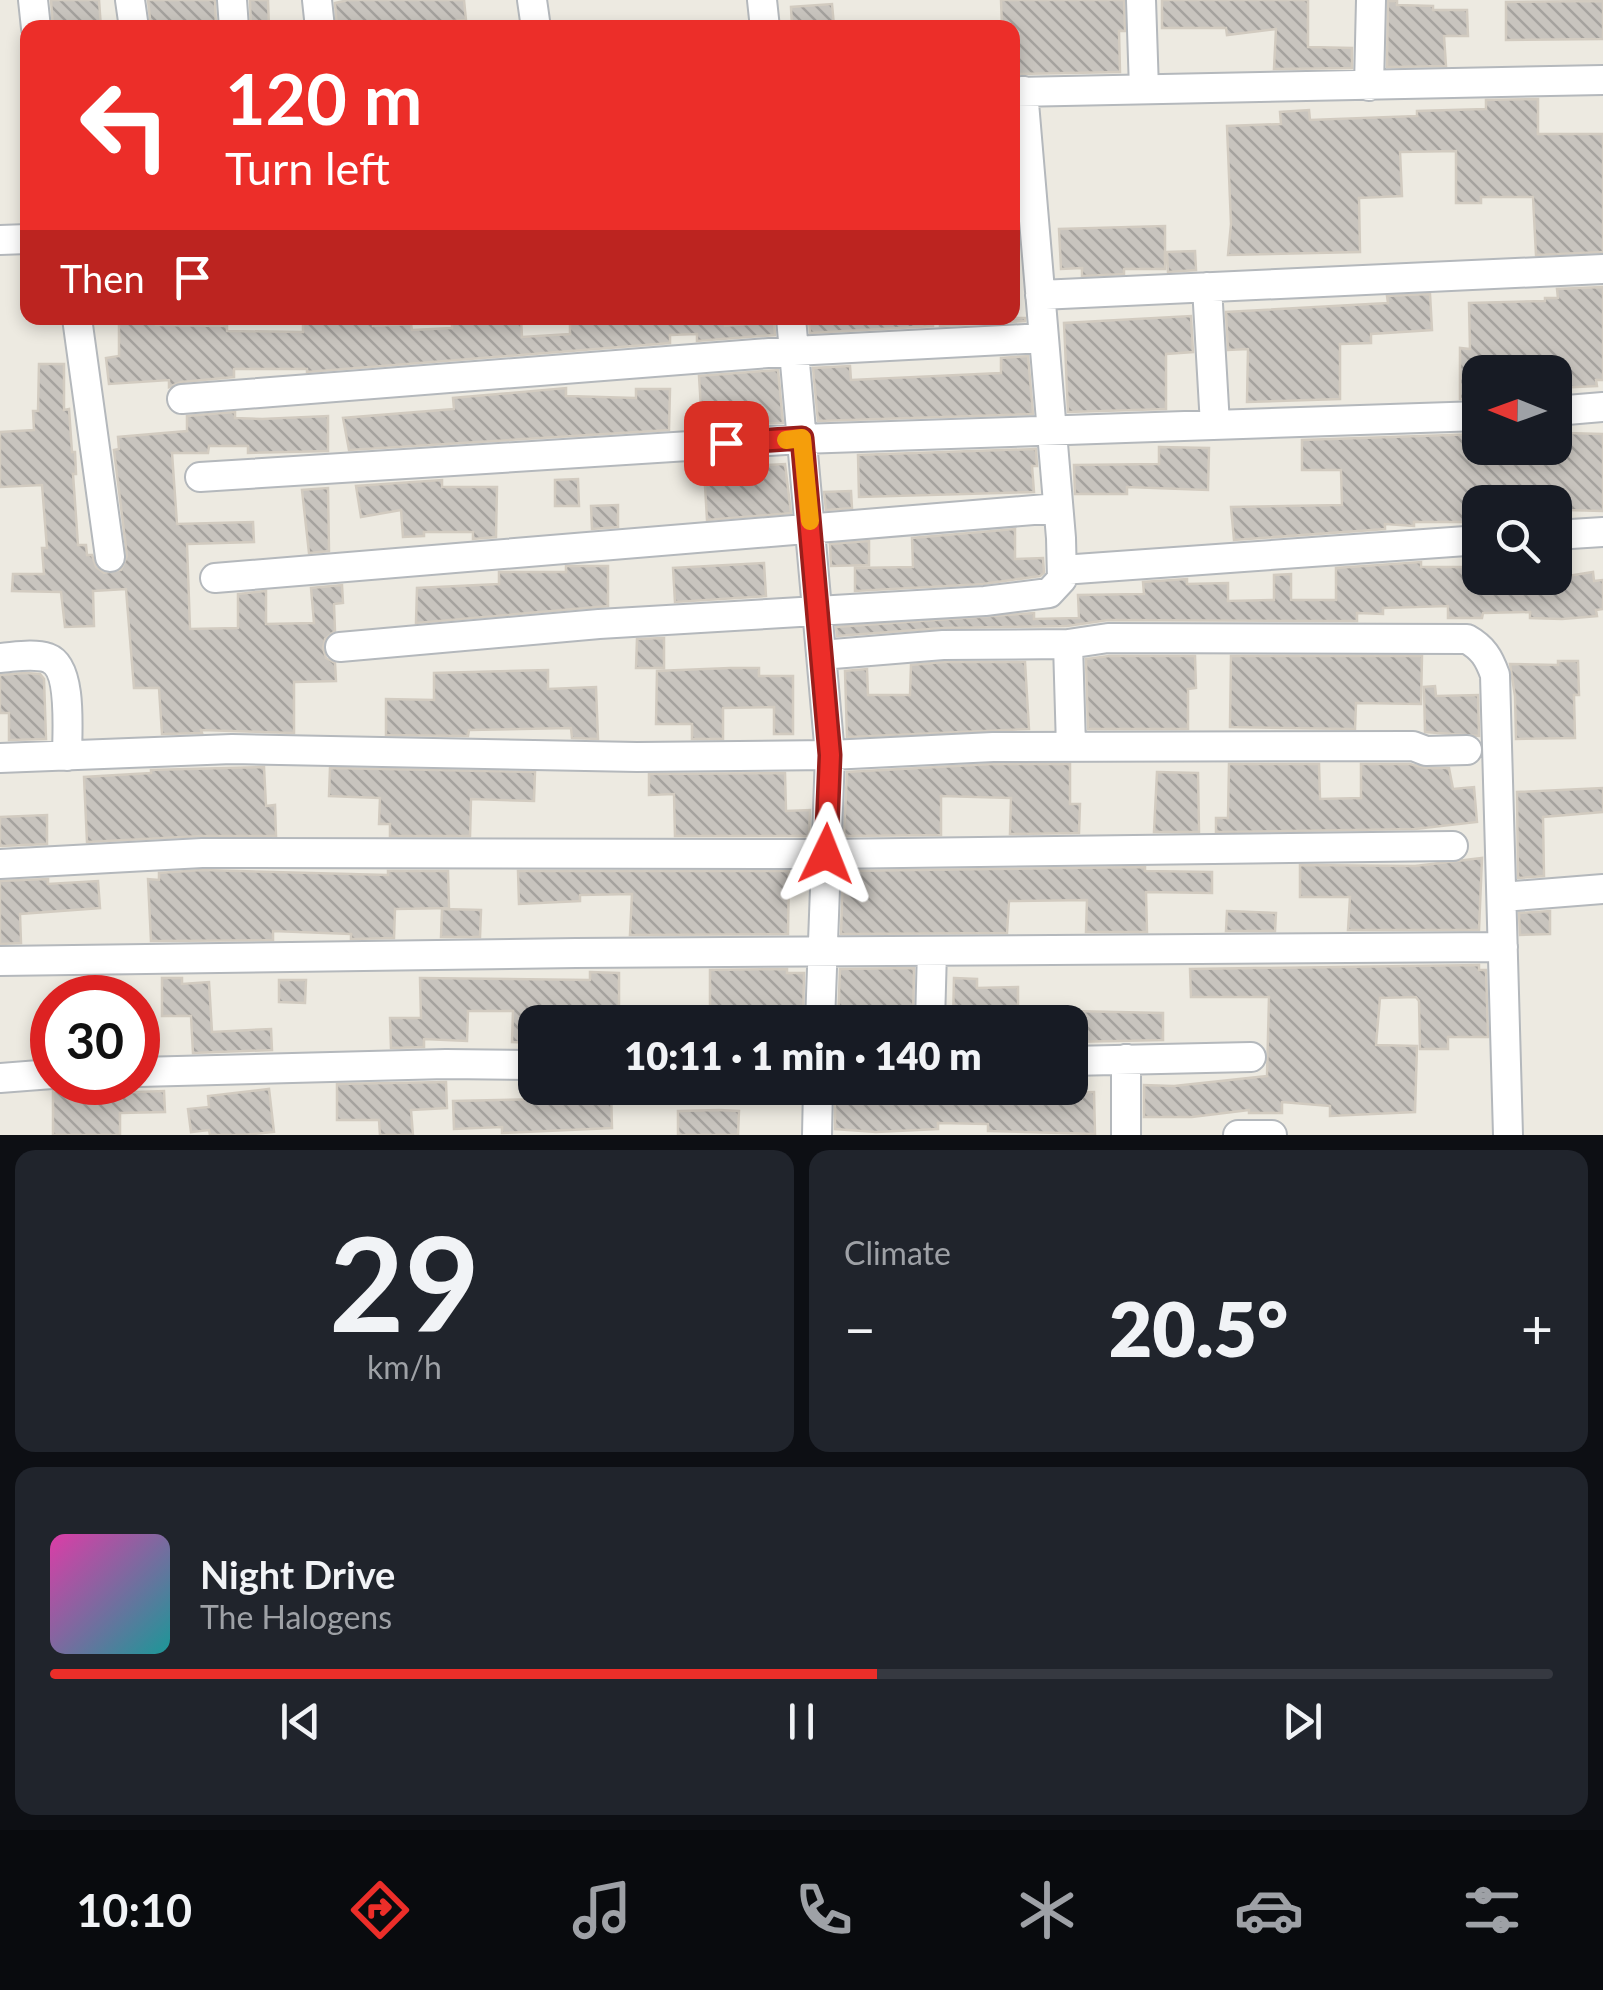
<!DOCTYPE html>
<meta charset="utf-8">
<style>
body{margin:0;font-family:Lato,sans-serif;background:#20242c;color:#f1f3f6;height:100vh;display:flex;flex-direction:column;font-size:38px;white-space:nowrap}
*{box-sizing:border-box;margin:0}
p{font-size:32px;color:#9ea1a6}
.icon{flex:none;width:55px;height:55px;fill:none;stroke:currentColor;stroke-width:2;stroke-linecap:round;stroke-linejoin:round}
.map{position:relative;height:1135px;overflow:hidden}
.drawer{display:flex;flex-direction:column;gap:15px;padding:15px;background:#0d0f14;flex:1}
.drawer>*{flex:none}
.guide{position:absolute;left:20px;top:20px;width:1000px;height:305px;border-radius:20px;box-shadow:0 5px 15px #0003;background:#ec2e29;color:#fff;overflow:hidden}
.needle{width:65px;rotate:271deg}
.controls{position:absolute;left:1462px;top:355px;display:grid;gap:20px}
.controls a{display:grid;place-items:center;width:110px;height:110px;border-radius:20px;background:#171b24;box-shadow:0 5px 15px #0003;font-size:50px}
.speed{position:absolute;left:30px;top:975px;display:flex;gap:20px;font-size:50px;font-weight:700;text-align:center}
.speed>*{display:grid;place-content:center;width:130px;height:130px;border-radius:50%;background:#171b24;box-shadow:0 5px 15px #0003;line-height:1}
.speed .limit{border:15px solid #d22;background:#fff;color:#111}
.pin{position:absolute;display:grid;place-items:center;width:85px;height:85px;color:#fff;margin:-42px;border-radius:20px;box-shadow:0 5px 15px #0006}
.me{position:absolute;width:110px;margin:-55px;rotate:2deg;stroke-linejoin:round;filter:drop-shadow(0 0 8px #0008)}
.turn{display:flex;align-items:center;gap:35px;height:210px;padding:0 40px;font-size:45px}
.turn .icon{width:130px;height:130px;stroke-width:2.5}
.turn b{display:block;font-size:70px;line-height:85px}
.then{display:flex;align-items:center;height:95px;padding:0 40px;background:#0003;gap:20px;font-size:38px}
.big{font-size:75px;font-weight:800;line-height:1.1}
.drawer .card{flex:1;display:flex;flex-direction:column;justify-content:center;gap:15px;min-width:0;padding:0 35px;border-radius:20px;background:#20242c}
.drawer .dial{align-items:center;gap:0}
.dial b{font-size:130px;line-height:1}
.song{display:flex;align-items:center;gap:30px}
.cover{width:120px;height:120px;border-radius:15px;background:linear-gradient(135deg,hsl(320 70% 55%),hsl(180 70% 35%))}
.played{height:10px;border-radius:5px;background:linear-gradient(90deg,#ec2e29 55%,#363941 55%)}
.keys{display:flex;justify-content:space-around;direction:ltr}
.heat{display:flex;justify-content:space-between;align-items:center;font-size:55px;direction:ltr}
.drawer .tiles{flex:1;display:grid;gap:15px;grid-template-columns:1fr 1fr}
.card:last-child{grid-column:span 2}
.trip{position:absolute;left:518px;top:1005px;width:570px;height:100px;border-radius:20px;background:#171b24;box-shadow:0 5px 15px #0003;font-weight:800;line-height:100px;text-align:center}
.tab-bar{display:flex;height:160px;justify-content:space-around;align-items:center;background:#090b0e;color:#9ea1a6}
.tab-bar .icon{width:70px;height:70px}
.tab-bar .on{color:#ec2e29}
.tab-bar b{font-size:45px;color:#f1f3f6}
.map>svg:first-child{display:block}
</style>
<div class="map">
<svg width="1603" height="1135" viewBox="0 0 1603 1135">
<defs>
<pattern id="building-back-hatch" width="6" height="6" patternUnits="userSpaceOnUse" patternTransform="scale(2.5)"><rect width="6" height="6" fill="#c8c4be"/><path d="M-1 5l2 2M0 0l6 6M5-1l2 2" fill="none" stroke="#a5a29e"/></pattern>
</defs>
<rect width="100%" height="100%" fill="#edeae1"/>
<path fill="url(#building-back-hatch)" stroke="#d2cbc0" stroke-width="2.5" d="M51 0H99L101 28H53Z
M148 0H215L216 28H151Z
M250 0H268L269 28H251Z
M348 0H464L466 20 420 24V28H337L335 3Z
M1001 0H1124L1125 31H1119L1120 72 1012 74V28H1002Z
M1162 0H1308V47L1352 48V68L1274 69 1276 29 1227 35 1226 28H1162Z
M1388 1H1397V5L1433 6V10H1467L1468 36H1444L1446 66 1387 67Z
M1603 1V39L1506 40V2Z
M832 4 834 26 792 28 791 7Z
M1538 99V134H1603V252L1536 255 1533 197H1481V203H1456V151L1400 152 1402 196 1359 198 1360 252 1228 255 1231 224 1227 126 1281 124 1280 112 1309 110 1310 120 1417 116V111L1486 109V100Z
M1165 226V269H1124V274L1082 276V268L1061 269 1059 229Z
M1195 251 1196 270 1168 272 1167 252Z
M1603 287V380H1596L1597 386 1555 388V372H1480V399H1460V348L1470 349 1469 303 1545 301V298H1558L1557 289Z
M1430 294 1432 330 1371 334V343L1340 344V399L1247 402 1248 349 1228 350 1226 312 1388 303 1387 296Z
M1191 316 1193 352 1166 354V409L1068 412 1064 323Z
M119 318H157L156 325 227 326V331L303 332V320L373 319V326L411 324 412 330 452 328V321L521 318 522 337 570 334V318H725V326L774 322 775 335 697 341V334L670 335V343L307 372V369H234V377L181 382 169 387V380L109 384 106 358 119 356Z
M846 318H933V326L810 333 809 319Z
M940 318H1025V321L940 326Z
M1028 356 1033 414 818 421 813 368 850 366 851 380 1001 373V358Z
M39 364H64V410L69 409 72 452H75L76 474H73L78 545H86L87 555H92L96 567 104 573 121 570 127 556 114 450 119 449 118 437 187 431V416L235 412V418L262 419 328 416V451L248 453V446H209L208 453H172L177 524 253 522 254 542 187 544 190 629 238 628V594L266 591V624L314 623 311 588 342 585 343 603 334 604 335 631 325 639 323 648 326 658 335 663 336 681 294 682V733L201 730 202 733 162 734 159 688H134L126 589 93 591 94 626 65 627 61 592 12 591 13 574H44L42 548H47L42 485 0 487V432L34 430 33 411H38Z
M778 370 783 423 702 425 699 376Z
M566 388V396L636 398V389H670L669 430 349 450 343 418 454 409 453 398Z
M1566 433 1603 434V511L1567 510V502H1469V522H1414V526L1385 524V529L1234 540 1231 507 1342 505 1341 470H1302V440L1480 434V448H1565Z
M1159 447 1209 448 1208 490 1127 487V494H1075L1074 465 1159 464Z
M1036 449 1037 466H1032L1034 492 859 497 858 455Z
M785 464 791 513 707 520 704 468Z
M578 479 579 506H555V480Z
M442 480V487H497L496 537 473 539V532H424V536L403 537 401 510 361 517 356 486Z
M328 488 329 551 309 553 302 490Z
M851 491 852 508 826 510 824 492Z
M618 505V527L592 529 591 506Z
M1015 529V559L1043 558 1044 573 1040 576 983 584 855 591V568L913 567 912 538Z
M869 541V565L831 566 830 544Z
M1421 562V567H1480V578H1555L1593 572 1594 581 1603 580V609L1596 610 1597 616 1562 619 1530 618V612L1483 613 1482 618H1448V606L1383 608V614L1357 613V621L1108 620 1067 626 943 628 837 636 836 627 1034 613V619L1079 618 1078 595 1144 594 1143 582 1187 579V584L1228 583V601L1274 600V575L1291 574V600H1336V568Z
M764 563 766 596 675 602 673 568Z
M566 566H608V606L416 623 417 588 499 584V572H566Z
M664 638V668H636L637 639Z
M1109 656H1195L1196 688 1188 689V729H1088L1086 659Z
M1231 656H1422L1421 704 1356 703 1355 729 1230 727Z
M1558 661H1578L1579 695H1574L1575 738 1516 739 1515 696 1510 664 1558 665Z
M944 662H1025L1029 729 847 737 845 671 867 669 868 695H910L911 665Z
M730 668H759V676H793V734H774V707L723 708V739H692V724H656L657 671Z
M548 670V689L596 687 598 739 572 738 571 728 469 730 468 736 386 735V699L434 700V673Z
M25 673 40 674 44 679 46 739 9 740V713H0V675Z
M1435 686 1436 696 1478 695 1479 736 1425 732 1424 687Z
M993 764H1070V804H1080L1079 833 1010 834 1011 798 941 796V835L844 836 847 772Z
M1229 764H1319L1320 799 1361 798V764H1410L1426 768H1449L1453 789 1474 787 1477 822 1415 829 1216 832V818H1228Z
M264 767 266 806 275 805 276 836H201L87 842 84 777 151 773V770Z
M330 768 535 772 534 801 471 799 470 836H390V824H379L380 798 329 796Z
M1157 772 1198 773 1199 832H1154Z
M785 773 786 811 810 810 809 836H675L674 794 649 795V774Z
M1603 788V812L1543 817 1544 876 1518 878 1517 792Z
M47 815V844L0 846V817Z
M1482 858 1479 930H1348L1350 897H1300V865L1415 866Z
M1145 867V871L1212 872V893L1146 892 1147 932H1086L1087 900 1009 901 1007 933 841 934 843 871Z
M202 870 388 875V871H448L449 908 395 909 394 938 351 939V934L273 931V940L151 941 148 879 159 880V873Z
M518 871H789L788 934 630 935 632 894 580 895V901L519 904Z
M48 879V884L98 881 100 908 20 914 21 943 0 944V881Z
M442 909 481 910 480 937H441Z
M1227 911 1276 913 1275 931H1226Z
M1550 911V934L1520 935 1519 913Z
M1479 965V970H1486L1488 1037H1448V1049H1420L1419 1001 1416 997 1380 998 1376 1045 1417 1046 1415 1112 1330 1116V1106L1282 1102V1113H1249V1110L1192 1117H1144V1085L1174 1086 1267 1076 1269 997H1191L1190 969Z
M914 968 913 1022H838L840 969Z
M787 969V973H804L803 1022H710V970Z
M590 972 619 973V1022H535V1043L512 1042 513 1011H468L467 1041 424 1039V1047L391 1048 390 1018H421L420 978 590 980Z
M162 978H182V984L209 982 212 1032 271 1029 272 1050 193 1053 191 1016H162Z
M954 978 977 979V988L1018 987V1022H953Z
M279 980H306L305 1003 279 1002Z
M1070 1011 1163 1013V1040L1070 1042Z
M446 1082 447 1108 411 1110 413 1135H380L379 1120H337V1084Z
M63 1087H80V1094L164 1091 165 1112 120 1113V1135H53V1091Z
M547 1088H611L612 1128 502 1133V1127L454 1129 453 1101 547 1099Z
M950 1088H983V1102L1022 1104 1068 1103 1067 1093 1094 1092 1095 1134 988 1131V1124L938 1123V1129L876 1132 835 1129V1090L879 1092 878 1104 949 1103Z
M269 1089 274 1132 243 1135H210L209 1130 191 1132 188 1109 209 1107 208 1096Z
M719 1110 739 1111 738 1135H678V1111Z"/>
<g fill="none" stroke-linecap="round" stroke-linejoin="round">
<g stroke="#b4b8bc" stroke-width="32">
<path id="minor" d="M33 0 36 28
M130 0 134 28
M232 0 234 28
M317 0 320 28
M532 0 536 28
M762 0 765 28
M1141 0 1144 89
M1369 86 1371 0
M1012 92 1603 80
M0 240 28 239
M1207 287 1215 425
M1040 295 1603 269
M77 318 110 557
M791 318 830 755 820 1022
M182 399 794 351 1044 338
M1555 411 1603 407
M200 477 801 439 1480 416
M1555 535 1603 532
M1062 570 1480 540
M215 578 1058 508
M340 647 599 624 985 601 1049 593 1062 579 1061 538 1023 91
M821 655 943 645 1068 644
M0 658C15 657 33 653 48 658 73 667 67 733 67 756
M1071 747 1068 644 1108 638 1467 639C1483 648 1489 658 1495 675L1508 1135
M0 758 232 749 637 757 830 755 993 747 1413 746 1426 751 1467 750
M0 864 202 853 826 854 1453 846
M1502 897 1603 889
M0 961 576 953 1503 947
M930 1022 932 951
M1126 1059V1135
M1070 1061 1251 1057
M138 1072 446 1064 535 1065
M0 1078 52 1074
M817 1135 818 1088
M1238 1135H1272"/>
</g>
<use href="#minor" stroke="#fff" stroke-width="28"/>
</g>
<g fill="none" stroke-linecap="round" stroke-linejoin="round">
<g stroke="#991e1b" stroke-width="25">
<path id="route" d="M726 443 802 438 830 755 826 854"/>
</g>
<use href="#route" stroke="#ec2e29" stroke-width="18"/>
<path stroke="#f59e0b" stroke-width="18" d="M786 440 802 438 810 521"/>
</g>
</svg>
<div class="controls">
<a><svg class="needle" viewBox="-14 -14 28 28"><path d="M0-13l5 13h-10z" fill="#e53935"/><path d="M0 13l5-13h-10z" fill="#9ea1a6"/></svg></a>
<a><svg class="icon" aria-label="search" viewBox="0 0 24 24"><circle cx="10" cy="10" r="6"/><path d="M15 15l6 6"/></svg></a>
</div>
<div class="speed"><div class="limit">30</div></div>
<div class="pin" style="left:726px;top:443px;background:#d93025"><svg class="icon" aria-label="arrive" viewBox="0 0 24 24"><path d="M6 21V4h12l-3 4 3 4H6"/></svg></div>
<svg class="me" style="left:826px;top:854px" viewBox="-20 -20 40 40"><path d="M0-17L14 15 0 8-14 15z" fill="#ec2e29" stroke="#fff" stroke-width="4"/></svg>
<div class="trip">10:11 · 1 min · 140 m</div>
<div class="guide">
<div class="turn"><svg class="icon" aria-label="left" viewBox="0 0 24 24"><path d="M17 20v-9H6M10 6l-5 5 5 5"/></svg><div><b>120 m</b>Turn left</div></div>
<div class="then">Then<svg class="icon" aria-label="arrive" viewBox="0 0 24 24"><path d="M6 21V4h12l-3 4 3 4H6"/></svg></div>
</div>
</div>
<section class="drawer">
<div class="tiles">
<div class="card dial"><b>29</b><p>km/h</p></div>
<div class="card"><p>Climate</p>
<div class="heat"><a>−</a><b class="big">20.5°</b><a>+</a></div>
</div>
<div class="card">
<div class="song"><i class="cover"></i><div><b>Night Drive</b><p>The Halogens</p></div></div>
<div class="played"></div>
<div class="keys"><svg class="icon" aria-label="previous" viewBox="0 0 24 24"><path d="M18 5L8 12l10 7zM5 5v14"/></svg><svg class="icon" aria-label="pause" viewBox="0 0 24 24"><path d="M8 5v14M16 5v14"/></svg><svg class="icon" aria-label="next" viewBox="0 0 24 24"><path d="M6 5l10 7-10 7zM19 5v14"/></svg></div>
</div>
</div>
</section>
<nav class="tab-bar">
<b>10:10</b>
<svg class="icon on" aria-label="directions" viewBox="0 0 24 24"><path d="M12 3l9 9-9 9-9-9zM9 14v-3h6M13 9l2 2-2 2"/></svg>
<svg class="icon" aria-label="music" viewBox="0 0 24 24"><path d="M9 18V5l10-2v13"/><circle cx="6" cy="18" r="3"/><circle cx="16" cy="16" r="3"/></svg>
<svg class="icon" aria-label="phone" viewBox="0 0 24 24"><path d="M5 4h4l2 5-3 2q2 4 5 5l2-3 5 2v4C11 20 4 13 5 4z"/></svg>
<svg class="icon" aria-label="climate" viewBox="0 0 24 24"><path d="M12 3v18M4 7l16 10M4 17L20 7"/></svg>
<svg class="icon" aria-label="car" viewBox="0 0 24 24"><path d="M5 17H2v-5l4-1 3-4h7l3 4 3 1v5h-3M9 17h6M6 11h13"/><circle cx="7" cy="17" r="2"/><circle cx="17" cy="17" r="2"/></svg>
<svg class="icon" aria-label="filters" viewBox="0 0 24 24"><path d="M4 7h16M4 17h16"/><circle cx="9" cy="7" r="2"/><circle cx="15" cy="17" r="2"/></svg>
</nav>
